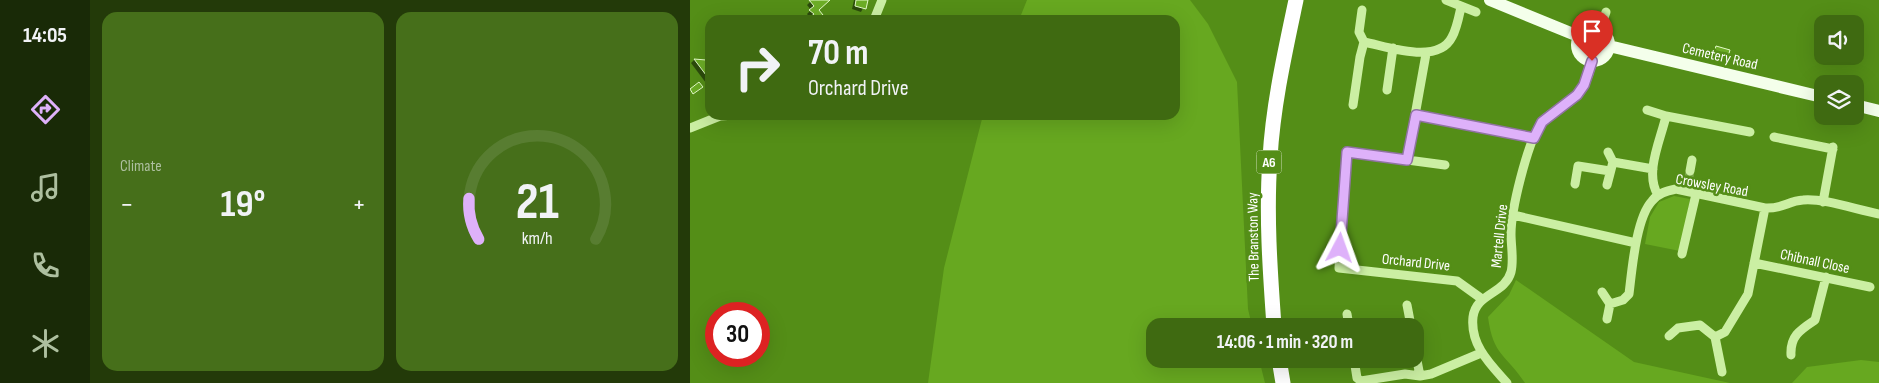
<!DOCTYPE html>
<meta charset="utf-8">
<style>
body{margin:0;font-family:"Sofia Sans Condensed",sans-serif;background:#466f1a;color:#f1f3f6;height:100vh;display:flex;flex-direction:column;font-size:19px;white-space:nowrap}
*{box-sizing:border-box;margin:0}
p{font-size:16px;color:#adbf9f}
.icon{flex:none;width:28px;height:28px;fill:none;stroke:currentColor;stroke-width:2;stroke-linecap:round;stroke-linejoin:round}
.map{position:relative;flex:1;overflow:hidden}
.sheet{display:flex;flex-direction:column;gap:12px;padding:12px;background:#233a09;width:600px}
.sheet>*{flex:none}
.top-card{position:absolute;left:15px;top:15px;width:475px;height:105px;border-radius:15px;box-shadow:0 5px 20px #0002;background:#3f6a11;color:#f1f3f6;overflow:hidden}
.controls{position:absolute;left:1124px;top:15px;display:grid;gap:10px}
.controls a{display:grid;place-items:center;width:50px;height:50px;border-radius:10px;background:#3f6a11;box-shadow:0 5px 20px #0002;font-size:25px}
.speed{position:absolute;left:15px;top:302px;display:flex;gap:10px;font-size:25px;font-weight:700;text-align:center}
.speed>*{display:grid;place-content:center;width:65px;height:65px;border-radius:50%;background:#3f6a11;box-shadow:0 5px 20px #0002;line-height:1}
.speed .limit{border:8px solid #d22;background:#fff;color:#111}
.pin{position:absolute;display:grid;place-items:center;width:42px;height:42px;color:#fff;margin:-51px -21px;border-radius:50% 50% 50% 0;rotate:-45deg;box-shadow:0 0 5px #0007}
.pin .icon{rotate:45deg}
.me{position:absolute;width:55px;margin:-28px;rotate:4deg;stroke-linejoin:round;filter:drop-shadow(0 0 4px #0008)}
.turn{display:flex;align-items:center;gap:18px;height:105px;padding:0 20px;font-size:22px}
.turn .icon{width:65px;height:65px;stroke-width:2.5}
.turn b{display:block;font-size:35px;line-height:42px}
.big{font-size:38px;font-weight:700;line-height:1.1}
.sheet .widget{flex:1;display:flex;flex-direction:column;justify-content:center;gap:8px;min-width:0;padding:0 18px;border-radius:15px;background:#466f1a}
.sheet .dial{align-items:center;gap:0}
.dial svg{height:130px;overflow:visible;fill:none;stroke:#587d31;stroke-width:7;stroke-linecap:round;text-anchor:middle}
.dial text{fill:#f1f3f6;stroke:none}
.heat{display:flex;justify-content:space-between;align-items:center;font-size:28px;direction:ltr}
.sheet .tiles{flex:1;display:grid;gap:12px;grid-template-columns:repeat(2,1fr)}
.trip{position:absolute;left:456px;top:318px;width:278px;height:50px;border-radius:15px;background:#3f6a11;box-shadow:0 5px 20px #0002;font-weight:700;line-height:50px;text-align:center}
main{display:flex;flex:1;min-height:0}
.dock{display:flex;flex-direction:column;width:90px;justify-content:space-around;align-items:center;background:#192a07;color:#adbf9f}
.dock .icon{width:35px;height:35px}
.dock .on{color:#deb1fa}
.dock b{font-size:22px;color:#f1f3f6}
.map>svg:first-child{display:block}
</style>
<main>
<nav class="dock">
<b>14:05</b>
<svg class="icon on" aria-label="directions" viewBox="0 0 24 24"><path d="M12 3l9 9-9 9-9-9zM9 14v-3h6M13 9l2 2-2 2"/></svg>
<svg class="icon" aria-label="music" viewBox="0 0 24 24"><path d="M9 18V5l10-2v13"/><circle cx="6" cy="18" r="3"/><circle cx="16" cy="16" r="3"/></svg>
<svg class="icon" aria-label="phone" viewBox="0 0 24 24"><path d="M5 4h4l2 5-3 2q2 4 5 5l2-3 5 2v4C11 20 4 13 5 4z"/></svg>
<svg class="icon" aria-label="climate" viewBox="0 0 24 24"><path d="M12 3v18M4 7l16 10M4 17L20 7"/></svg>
</nav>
<section class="sheet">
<div class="tiles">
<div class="widget"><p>Climate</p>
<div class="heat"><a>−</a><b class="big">19°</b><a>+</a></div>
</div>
<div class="widget dial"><svg viewBox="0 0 100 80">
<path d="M14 69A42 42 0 1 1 86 69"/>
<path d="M14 69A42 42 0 0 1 8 44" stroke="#deb1fa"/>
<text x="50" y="56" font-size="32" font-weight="700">21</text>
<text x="50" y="72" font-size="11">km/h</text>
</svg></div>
</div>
</section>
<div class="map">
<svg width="1189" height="383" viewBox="0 0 1189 383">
<rect width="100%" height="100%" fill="#548e17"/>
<path fill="#67a820" d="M337 0H500L518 24 547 82 558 309 562 326H465V359H569L575 383H238L254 268 293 115H485V20H329Z
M984 196 1000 199 990 251 955 244 960 217 969 202Z
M826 280 944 362 1040 383H835C816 354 803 356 798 317L819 295Z
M1171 360 1189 362V383H1102L1117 367Z"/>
<path fill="#0007" d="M122 0H139L127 11 135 20H119L121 19 117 14 121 10 117 5Z
M164 0H177L171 12 162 9Z
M148 16 152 20H144Z
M1026 48 1036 59 1032 62 1020 60 1022 51Z
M4 60 15 61 20 71V84L16 87V83L1 63Z"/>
<path fill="#6cad26" stroke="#e4fbca" d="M119 0H140L129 10 137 20H120L119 18 124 14 119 10 124 6Z
M166 0H178L176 9 165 6Z
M1026 46 1040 50 1037 60 1023 56Z
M4 59 16 60 19 64 17 65 20 70V84L17 81 19 79Z
M9 82 13 87 3 94 0 89Z"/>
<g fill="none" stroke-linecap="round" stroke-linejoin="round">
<path stroke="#76a545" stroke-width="9" stroke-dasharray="9 4.5" stroke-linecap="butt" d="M998 182 1000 171"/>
<path stroke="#cbefa3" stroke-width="9" d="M756 0 786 12
M672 10 669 32 674 42C699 47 748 65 762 37 767 28 769 16 771 7
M184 20 192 0
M910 29 916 12
M697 90 703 48
M663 105 670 57 674 42
M957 110 976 116C971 139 954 173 968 195
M101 115H130
M726 115 844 137
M976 116 1060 132
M0 128 30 116 45 115
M1084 137 1143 149
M918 152 923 162
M717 160 736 54
M755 165 657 152 649 268 767 281 792 299
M1000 171 1002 160
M885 184 888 166 920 171
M917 185 923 162 963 169
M1133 202 1143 147
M823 215 946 243
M992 254 1006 194
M1064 263 1180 287
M912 292 920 304 917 319
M920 304 933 300 939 294C942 270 946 218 962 201 968 193 977 191 986 189L1075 208C1093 209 1098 201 1113 200 1134 198 1167 210 1189 214
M717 305 721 326
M657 314 659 326
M979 336 988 328 1010 325 1025 337 1032 372
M1025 337 1035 332 1058 294 1075 208
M725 350 730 376
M1101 355C1100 336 1110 330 1125 320L1136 277
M664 359 667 378 671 381 715 374 730 376 741 374 791 353
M817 383C800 364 780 345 783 317 786 293 815 294 821 272 824 260 821 246 821 234 821 209 837 146 850 124 856 115 866 111 874 106 889 97 900 78 902 61"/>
<path stroke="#f4ffeb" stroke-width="12" d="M800 0 888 36
M887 45a16 16 0 1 1 32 0a16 16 0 1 1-32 0Z
M919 46 1132 97
M1165 105 1189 111"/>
<path stroke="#fff" stroke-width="15" d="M584 326C580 270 576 214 580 158 583 105 595 52 606 0
M589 359 593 383"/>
</g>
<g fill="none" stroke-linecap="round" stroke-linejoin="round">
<g stroke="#9073a2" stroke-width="12">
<path id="route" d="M650 248 657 152 717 160 726 115 844 138 852 122 887 95 894 85 902 61"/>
</g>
<use href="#route" stroke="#deb1fa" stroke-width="9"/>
</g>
<g text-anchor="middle" stroke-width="5" stroke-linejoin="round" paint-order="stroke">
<rect fill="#548e17" stroke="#ccddb9" stroke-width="1" x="566.5" y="150.5" width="25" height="23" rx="4"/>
<g font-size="14" font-weight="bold" fill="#fff">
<text x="579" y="167">A6</text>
</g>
<g font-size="15" fill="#fff" stroke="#548e17">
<text transform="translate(1030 56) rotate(13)" y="5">Cemetery Road</text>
<text transform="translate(1022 185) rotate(10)" y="5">Crowsley Road</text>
<text transform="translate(809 236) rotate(-84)" y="5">Martell Drive</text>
<text transform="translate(563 237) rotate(-91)" y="5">The Branston Way</text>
<text transform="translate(1125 261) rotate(12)" y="5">Chibnall Close</text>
<text transform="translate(726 262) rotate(6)" y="5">Orchard Drive</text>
</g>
</g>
</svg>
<div class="controls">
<a><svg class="icon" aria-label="sound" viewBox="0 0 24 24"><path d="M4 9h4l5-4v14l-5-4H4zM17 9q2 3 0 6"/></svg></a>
<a><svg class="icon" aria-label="layers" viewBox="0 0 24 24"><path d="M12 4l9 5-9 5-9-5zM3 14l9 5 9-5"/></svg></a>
</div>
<div class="speed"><div class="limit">30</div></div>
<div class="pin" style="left:902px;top:61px;background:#d93025"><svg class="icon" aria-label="arrive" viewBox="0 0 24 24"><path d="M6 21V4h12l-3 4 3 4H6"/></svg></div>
<svg class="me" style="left:650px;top:248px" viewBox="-20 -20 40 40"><path d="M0-17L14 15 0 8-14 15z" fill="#deb1fa" stroke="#fff" stroke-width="4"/></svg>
<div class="trip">14:06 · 1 min · 320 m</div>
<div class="top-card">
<div class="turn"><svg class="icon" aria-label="right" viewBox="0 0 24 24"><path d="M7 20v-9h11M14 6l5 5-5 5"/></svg><div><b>70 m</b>Orchard Drive</div></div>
</div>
</div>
</main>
